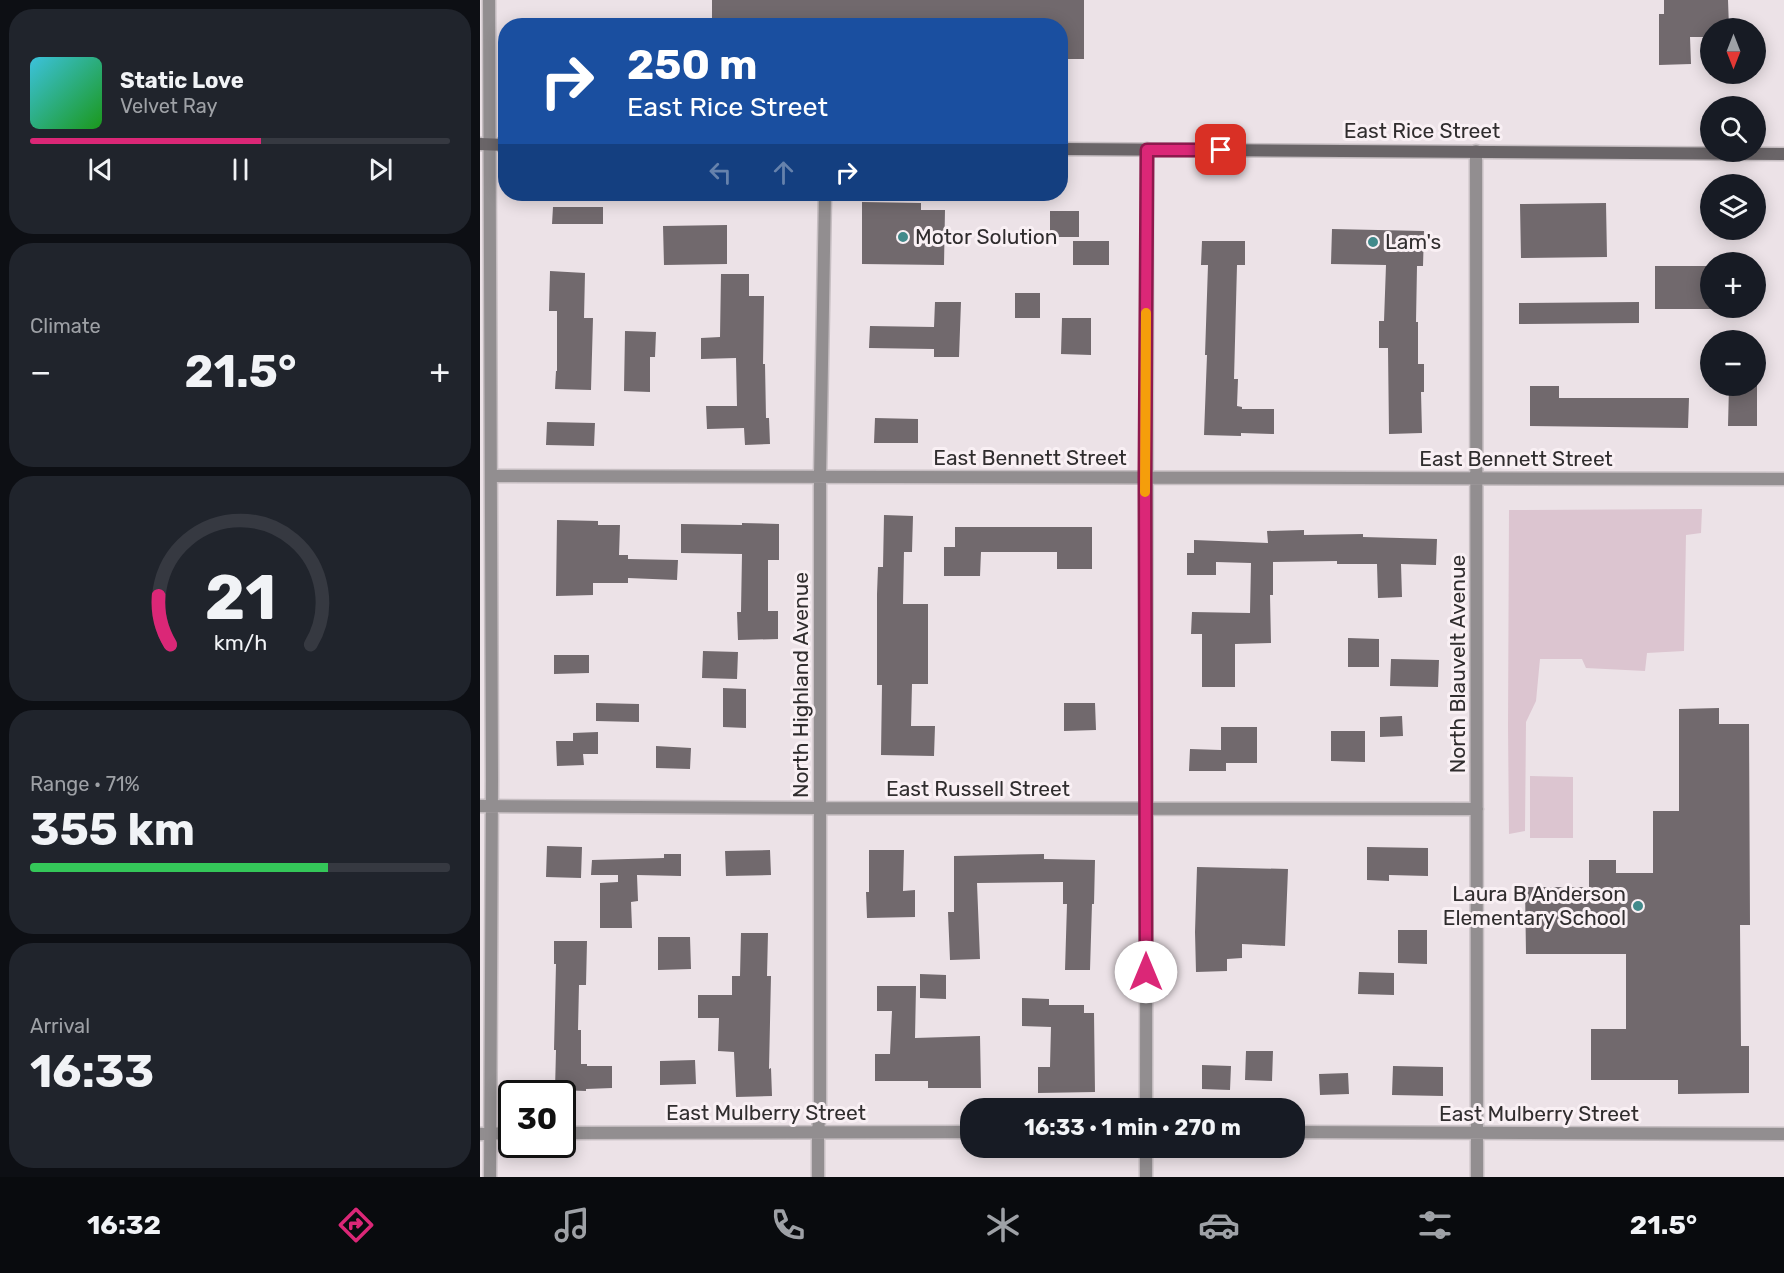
<!DOCTYPE html>
<meta charset="utf-8">
<style>
body{margin:0;font-family:Rubik,sans-serif;background:#20242c;color:#f1f3f6;height:100vh;display:flex;flex-direction:column;font-size:22px;white-space:nowrap}
*{box-sizing:border-box;margin:0}
p{font-size:20px;color:#9ea1a6}
.icon{flex:none;width:33px;height:33px;fill:none;stroke:currentColor;stroke-width:2;stroke-linecap:round;stroke-linejoin:round}
.map{position:relative;flex:1;overflow:hidden}
.details{display:flex;flex-direction:column;gap:9px;padding:9px;background:#0d0f14;width:480px}
.details>*{flex:none}
.guide{position:absolute;left:18px;top:18px;width:570px;height:183px;border-radius:24px;box-shadow:0 3px 15px #0003;background:#1a4fa0;color:#fff;overflow:hidden}
.needle{width:39px;rotate:180deg}
.buttons{position:absolute;left:1220px;top:18px;display:grid;gap:12px}
.buttons a{display:grid;place-items:center;width:66px;height:66px;border-radius:50%;background:#171b24;box-shadow:0 3px 15px #0003;font-size:30px}
.speed{position:absolute;left:18px;top:1080px;display:flex;gap:12px;font-size:30px;font-weight:700;text-align:center}
.speed>*{display:grid;place-content:center;width:78px;height:78px;border-radius:50%;background:#171b24;box-shadow:0 3px 15px #0003;line-height:1}
.speed .limit{border:3px solid #111;border-radius:9px;background:#fff;color:#111}
.pin{position:absolute;display:grid;place-items:center;width:51px;height:51px;color:#fff;margin:-26px;border-radius:12px;box-shadow:0 3px 9px #0006}
.me{position:absolute;width:66px;margin:-33px;rotate:0deg;stroke-linejoin:round;filter:drop-shadow(0 0 4px #0008)}
.turn{display:flex;align-items:center;gap:21px;height:126px;padding:0 30px;font-size:27px}
.turn .icon{width:78px;height:78px;stroke-width:2.5}
.turn b{display:block;font-size:42px;line-height:51px}
.lanes{display:flex;align-items:center;height:57px;padding:0 30px;background:#0003;justify-content:center;gap:30px;direction:ltr}
.lanes .off{opacity:.35}
.big{font-size:45px;font-weight:700;line-height:1.1}
.details .widget{flex:1;display:flex;flex-direction:column;justify-content:center;gap:9px;min-width:0;padding:0 21px;border-radius:24px;background:#20242c}
.details .dial{align-items:center;gap:0}
.dial svg{height:156px;overflow:visible;fill:none;stroke:#363941;stroke-width:7;stroke-linecap:round;text-anchor:middle}
.dial text{fill:#f1f3f6;stroke:none}
.song{display:flex;align-items:center;gap:18px}
.cover{width:72px;height:72px;border-radius:9px;background:linear-gradient(135deg,hsl(190 70% 55%),hsl(120 70% 35%))}
.played{height:6px;border-radius:3px;background:linear-gradient(90deg,#db2777 55%,#363941 55%)}
.keys{display:flex;justify-content:space-around;direction:ltr}
.heat{display:flex;justify-content:space-between;align-items:center;font-size:33px;direction:ltr}
.charge{height:9px;border-radius:4px;background:linear-gradient(90deg,#34c759 71%,#363941 0)}
.trip{position:absolute;left:480px;top:1098px;width:345px;height:60px;border-radius:24px;background:#171b24;box-shadow:0 3px 15px #0003;font-weight:700;line-height:60px;text-align:center}
.tab-bar{display:flex;height:96px;justify-content:space-around;align-items:center;background:#090b0e;color:#9ea1a6}
.tab-bar .icon{width:42px;height:42px}
.tab-bar .on{color:#db2777}
.tab-bar b{font-size:27px;color:#f1f3f6}
main{display:flex;flex:1;min-height:0}
.map>svg:first-child{display:block}
</style>
<main>
<section class="details">
<div class="widget">
<div class="song"><i class="cover"></i><div><b>Static Love</b><p>Velvet Ray</p></div></div>
<div class="played"></div>
<div class="keys"><svg class="icon" aria-label="previous" viewBox="0 0 24 24"><path d="M18 5L8 12l10 7zM5 5v14"/></svg><svg class="icon" aria-label="pause" viewBox="0 0 24 24"><path d="M8 5v14M16 5v14"/></svg><svg class="icon" aria-label="next" viewBox="0 0 24 24"><path d="M6 5l10 7-10 7zM19 5v14"/></svg></div>
</div>
<div class="widget"><p>Climate</p>
<div class="heat"><a>−</a><b class="big">21.5°</b><a>+</a></div>
</div>
<div class="widget dial"><svg viewBox="0 0 100 80">
<path d="M14 69A42 42 0 1 1 86 69"/>
<path d="M14 69A42 42 0 0 1 8 44" stroke="#db2777"/>
<text x="50" y="56" font-size="32" font-weight="700">21</text>
<text x="50" y="72" font-size="11">km/h</text>
</svg></div>
<div class="widget"><p>Range · 71%</p><b class="big">355 km</b><div class="charge"></div></div>
<div class="widget"><p>Arrival</p><b class="big">16:33</b></div>
</section>
<div class="map">
<svg width="1304" height="1177" viewBox="0 0 1304 1177">
<rect width="100%" height="100%" fill="#ece2e7"/>
<path fill="#dcc5d0" d="M1222 509 1221 533 1206 535 1204 651 1167 653 1165 671 1106 668 1102 659H1060L1056 701 1046 722 1045 831 1029 834 1028 726 1029 510Z
M1050 776 1093 777V838H1050Z"/>
<path fill="#71696d" d="M232 0H604V59H580V26H232Z
M1184 0H1248L1249 28H1230V37H1210L1211 64 1179 65V14H1184Z
M382 202 441 203V210H465L464 265 382 264Z
M1126 203 1127 257 1041 258 1040 204Z
M73 207H123V224H72Z
M570 211H599V237H570Z
M247 225V264L184 265 183 226Z
M852 229 944 231 943 266H937L936 322H938V364H944V392H941L942 433 909 434 908 348H899V321H904L906 265 851 264Z
M593 241H629V265H593Z
M722 241H765V265H757L754 379H758L757 406 762 407V409H794V434L761 433V436L724 435 727 355H725L728 265H721Z
M1175 266H1230V309H1175Z
M70 271 105 273 104 318H113L111 390 75 389 76 371H77V311H69Z
M241 274H269V296H284L283 364H285L286 418H289L290 444 265 445 264 428 227 429 226 406H257L256 358 221 359V338L240 337Z
M535 293H560V318H535Z
M455 302H481L479 357H454V349L389 348 390 326 454 327Z
M1159 302V323L1039 324V303Z
M582 318H611V355L581 354Z
M145 331 176 332 175 357H170V392L144 391Z
M1277 385V426H1248L1249 386Z
M1050 386H1079V398H1209L1208 428 1050 426Z
M395 418 438 419V443H394Z
M67 422 115 423 114 446 66 445Z
M404 515 433 516 432 552H424L423 604H448V684H432L431 726H455L454 756 401 755 402 685H397V594L398 567H403Z
M77 520 118 521V525H140L139 555H148V559L198 560 197 580 148 578V583H113V595L76 596Z
M262 523 299 524V560H288V611H298V639L258 640 257 612H261L262 554 201 553V524L262 525Z
M475 527H612V569H577V552H501L500 576H464V547H475Z
M824 530V535L883 534V537L957 539 956 565 921 564 922 597 898 598 897 564H857V561L793 562V595H790L791 643 755 644V687H722V634H711L712 612 770 613 771 563 736 562V575H707V553H714V540L788 543 787 531Z
M868 638 899 639V667H868Z
M223 651 258 652 257 679 222 678Z
M74 655H109V673L74 674Z
M911 659 959 660 958 687 910 686Z
M243 688 266 689V728L243 727Z
M116 703 159 704V722L116 721Z
M584 703H615L616 730 584 731Z
M1239 708V724H1269L1270 925H1260L1261 1046H1269V1093L1198 1094V1080H1111V1029H1146V954H1046L1045 887H1109V860H1136V873H1173V811H1199V709Z
M922 716 923 736 900 737V717Z
M741 727H777V763H746V771H709L710 749 741 750Z
M851 731H885V762L851 761Z
M118 732V754H103L104 765 77 766 76 741H93V733Z
M176 746 211 748 210 769 176 768Z
M67 846 102 847 101 878 66 877Z
M887 847 948 848V876L909 875V881L887 880Z
M290 850 291 875 246 876 245 851Z
M389 850H424L423 891 435 890V917L387 918 386 892H389Z
M184 854H201V876L157 875 158 901 151 902 152 928H120V883L138 882V875H111L112 860 184 858Z
M564 854V859L615 860 614 904H612L610 970H585L587 904H583V882L497 883 500 959 470 960 468 912H474V856Z
M717 867 808 869 805 946 762 944V958L747 959V971L716 972 715 932Z
M918 930H947V964L918 963Z
M261 933H288L287 976H291L289 1069 291 1068 292 1096 256 1097 254 1052 238 1051 239 1018H218V995H252V976H260Z
M178 937H210L211 969 178 970Z
M74 941H107L106 985H99L98 1030H101V1064H107V1066H132V1088L106 1089V1091L75 1090 76 1050H74L76 964H74Z
M879 972 914 973V995L878 994Z
M440 974 466 975V999L440 998Z
M397 986H436L435 1038 500 1036 501 1088H448V1081H395V1054H410L412 1011H397Z
M542 998 569 999V1005H604V1013H614L615 1092 558 1093V1067H570L571 1027 542 1026Z
M766 1051H793L792 1081 765 1080Z
M215 1060 216 1084 180 1085V1061Z
M722 1065 751 1066 750 1090 722 1089Z
M913 1066 963 1067V1096L912 1095Z
M868 1073 869 1094 840 1095 839 1074Z"/>
<g fill="none" stroke-linecap="round" stroke-linejoin="round">
<g stroke="#c6bec2" stroke-width="15">
<path id="street" d="M9 0 12 780 10 1177
M996 151 997 1177
M11 476 1304 479
M0 806 340 808 997 809
M666 1108C667 789 665 469 667 149
M814 1132 1304 1134
M82 1133 490 1132
M0 1134 32 1133
M338 1177V1132L340 1108V477L345 194
M666 1177V1148"/>
</g>
<g stroke="#c6bec2" stroke-width="15">
<path id="secondary" d="M0 144 26 145
M580 149 1304 154"/>
</g>
<use href="#street" stroke="#928e90" stroke-width="12"/>
<use href="#secondary" stroke="#6a6568" stroke-width="12"/>
</g>
<g fill="none" stroke-linecap="round" stroke-linejoin="round">
<g stroke="#8e194d" stroke-width="15">
<path id="route" d="M666 972 665 477 667 150H741"/>
</g>
<use href="#route" stroke="#db2777" stroke-width="10"/>
<path stroke="#f59e0b" stroke-width="10" d="M665 492 666 313"/>
</g>
<g fill="#428a8b" stroke="#f9f0f4" stroke-width="2">
<circle cx="423" cy="237" r="6"/>
<circle cx="893" cy="242" r="6"/>
<circle cx="1158" cy="906" r="6"/>
</g>
<g text-anchor="middle" stroke-width="6" stroke-linejoin="round" paint-order="stroke">
<g font-size="21" fill="#302d2e" stroke="#f9f0f4">
<text x="942" y="138">East Rice Street</text>
<text x="550" y="465">East Bennett Street</text>
<text x="1036" y="466">East Bennett Street</text>
<text transform="translate(978 664) rotate(-90)" y="7">North Blauvelt Avenue</text>
<text transform="translate(321 685) rotate(-90)" y="7">North Highland Avenue</text>
<text x="498" y="796">East Russell Street</text>
<text x="286" y="1120">East Mulberry Street</text>
<text x="1059" y="1121">East Mulberry Street</text>
</g>
<g font-size="21" fill="#302d2e" stroke="#f9f0f4" text-anchor="start">
<text x="435" y="244">Motor Solution</text>
<text x="905" y="249">Lam's</text>
<text x="1146" y="901" text-anchor="end">Laura B Anderson<tspan x="1146" dy="24">Elementary School</tspan></text>
</g>
</g>
</svg>
<div class="buttons">
<a><svg class="needle" viewBox="-14 -14 28 28"><path d="M0-13l5 13h-10z" fill="#e53935"/><path d="M0 13l5-13h-10z" fill="#9ea1a6"/></svg></a>
<a><svg class="icon" aria-label="search" viewBox="0 0 24 24"><circle cx="10" cy="10" r="6"/><path d="M15 15l6 6"/></svg></a>
<a><svg class="icon" aria-label="layers" viewBox="0 0 24 24"><path d="M12 4l9 5-9 5-9-5zM3 14l9 5 9-5"/></svg></a>
<a>+</a>
<a>−</a>
</div>
<div class="speed"><div class="limit">30</div></div>
<div class="pin" style="left:741px;top:150px;background:#d93025"><svg class="icon" aria-label="arrive" viewBox="0 0 24 24"><path d="M6 21V4h12l-3 4 3 4H6"/></svg></div>
<svg class="me" style="left:666px;top:972px" viewBox="-20 -20 40 40"><circle r="19" fill="#fff"/><path d="M0-13L10 11 0 6-10 11z" fill="#db2777"/></svg>
<div class="trip">16:33 · 1 min · 270 m</div>
<div class="guide">
<div class="turn"><svg class="icon" aria-label="right" viewBox="0 0 24 24"><path d="M7 20v-9h11M14 6l5 5-5 5"/></svg><div><b>250 m</b>East Rice Street</div></div>
<div class="lanes"><svg class="icon off" aria-label="left" viewBox="0 0 24 24"><path d="M17 20v-9H6M10 6l-5 5 5 5"/></svg><svg class="icon off" aria-label="ahead" viewBox="0 0 24 24"><path d="M12 20V5M6 11l6-6 6 6"/></svg><svg class="icon" aria-label="right" viewBox="0 0 24 24"><path d="M7 20v-9h11M14 6l5 5-5 5"/></svg></div>
</div>
</div>
</main>
<nav class="tab-bar">
<b>16:32</b>
<svg class="icon on" aria-label="directions" viewBox="0 0 24 24"><path d="M12 3l9 9-9 9-9-9zM9 14v-3h6M13 9l2 2-2 2"/></svg>
<svg class="icon" aria-label="music" viewBox="0 0 24 24"><path d="M9 18V5l10-2v13"/><circle cx="6" cy="18" r="3"/><circle cx="16" cy="16" r="3"/></svg>
<svg class="icon" aria-label="phone" viewBox="0 0 24 24"><path d="M5 4h4l2 5-3 2q2 4 5 5l2-3 5 2v4C11 20 4 13 5 4z"/></svg>
<svg class="icon" aria-label="climate" viewBox="0 0 24 24"><path d="M12 3v18M4 7l16 10M4 17L20 7"/></svg>
<svg class="icon" aria-label="car" viewBox="0 0 24 24"><path d="M5 17H2v-5l4-1 3-4h7l3 4 3 1v5h-3M9 17h6M6 11h13"/><circle cx="7" cy="17" r="2"/><circle cx="17" cy="17" r="2"/></svg>
<svg class="icon" aria-label="filters" viewBox="0 0 24 24"><path d="M4 7h16M4 17h16"/><circle cx="9" cy="7" r="2"/><circle cx="15" cy="17" r="2"/></svg>
<b>21.5°</b>
</nav>
